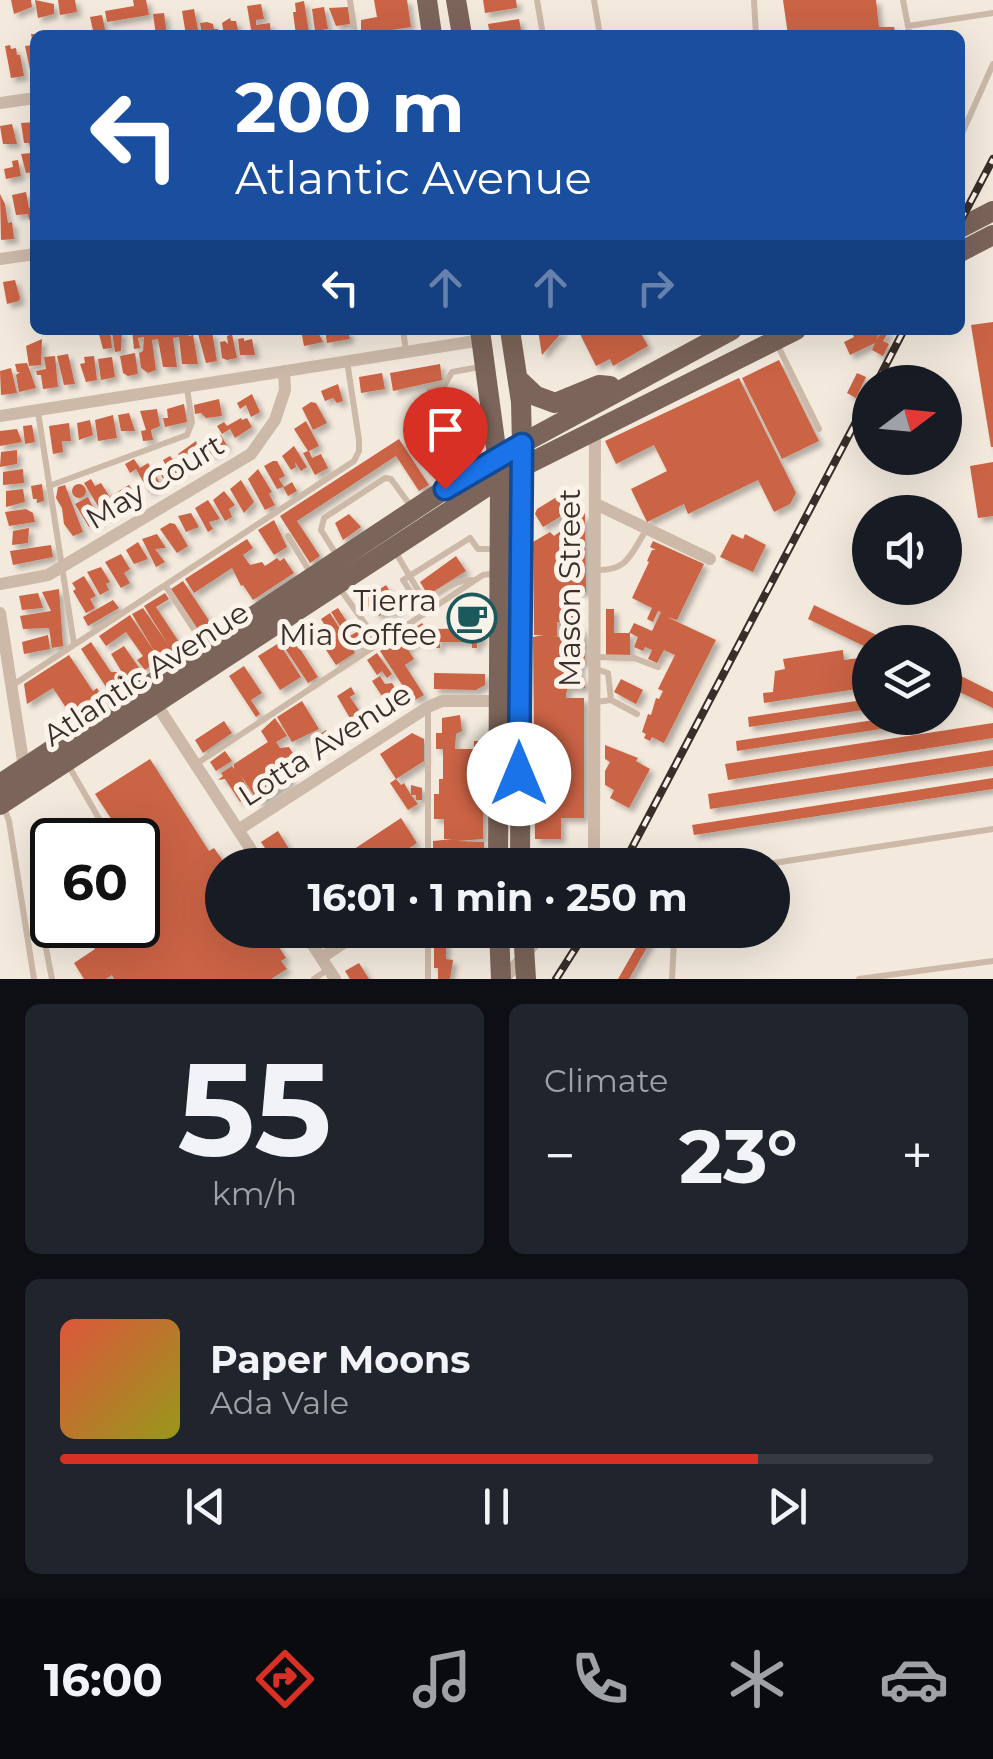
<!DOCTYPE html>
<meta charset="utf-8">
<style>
body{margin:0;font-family:Montserrat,sans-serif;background:#20242c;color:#f1f3f6;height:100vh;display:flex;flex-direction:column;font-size:38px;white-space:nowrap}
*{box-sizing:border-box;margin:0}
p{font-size:32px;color:#9ea1a6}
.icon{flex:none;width:55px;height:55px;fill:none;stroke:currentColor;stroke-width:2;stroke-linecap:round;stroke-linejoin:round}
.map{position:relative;height:979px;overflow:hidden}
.panel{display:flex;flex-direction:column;gap:25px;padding:25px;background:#0d0f14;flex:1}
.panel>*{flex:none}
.hud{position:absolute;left:30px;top:30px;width:935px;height:305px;border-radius:15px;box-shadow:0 10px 40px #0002;background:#1a4fa0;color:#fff;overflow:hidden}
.needle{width:65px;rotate:74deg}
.buttons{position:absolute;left:852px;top:365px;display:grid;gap:20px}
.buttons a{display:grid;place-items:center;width:110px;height:110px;border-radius:50%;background:#171b24;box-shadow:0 10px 40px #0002;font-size:50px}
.speed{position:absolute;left:30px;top:818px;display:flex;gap:20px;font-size:50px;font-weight:700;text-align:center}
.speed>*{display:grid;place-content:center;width:130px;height:130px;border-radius:50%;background:#171b24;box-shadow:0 10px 40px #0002;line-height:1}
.speed .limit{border:5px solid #111;border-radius:15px;background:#fff;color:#111}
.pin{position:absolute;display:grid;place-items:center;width:85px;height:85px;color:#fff;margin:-102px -42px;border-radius:50% 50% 50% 0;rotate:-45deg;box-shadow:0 0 10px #0007}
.pin .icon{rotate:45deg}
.me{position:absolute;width:110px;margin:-55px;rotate:0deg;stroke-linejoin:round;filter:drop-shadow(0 0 8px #0008)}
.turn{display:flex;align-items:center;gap:35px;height:210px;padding:0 40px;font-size:45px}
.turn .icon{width:130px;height:130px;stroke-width:2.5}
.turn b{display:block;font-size:70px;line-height:85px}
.lanes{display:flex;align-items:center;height:95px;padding:0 40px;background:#0003;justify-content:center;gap:50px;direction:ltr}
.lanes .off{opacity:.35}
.big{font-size:75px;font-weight:700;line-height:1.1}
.panel .card{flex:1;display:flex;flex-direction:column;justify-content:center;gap:15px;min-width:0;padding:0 35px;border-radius:15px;background:#20242c}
.panel .dial{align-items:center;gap:0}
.dial b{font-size:130px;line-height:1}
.song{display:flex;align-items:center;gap:30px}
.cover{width:120px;height:120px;border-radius:15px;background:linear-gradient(135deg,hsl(10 70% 55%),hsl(60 70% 35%))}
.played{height:10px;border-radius:5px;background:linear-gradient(90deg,#d93025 80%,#363941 80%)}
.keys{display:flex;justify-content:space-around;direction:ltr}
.heat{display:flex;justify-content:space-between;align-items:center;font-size:55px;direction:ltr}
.panel .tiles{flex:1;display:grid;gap:25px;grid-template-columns:1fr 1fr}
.card:last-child{grid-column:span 2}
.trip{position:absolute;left:205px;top:848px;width:585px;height:100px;border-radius:50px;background:#171b24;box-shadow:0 10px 40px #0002;font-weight:700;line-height:100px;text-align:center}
.tabs{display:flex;height:160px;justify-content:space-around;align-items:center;background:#090b0e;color:#9ea1a6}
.tabs .icon{width:70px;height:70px}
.tabs .on{color:#d93025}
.tabs b{font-size:45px;color:#f1f3f6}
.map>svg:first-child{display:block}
</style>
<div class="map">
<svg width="993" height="979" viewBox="0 0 993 979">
<defs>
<filter id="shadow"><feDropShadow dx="4.5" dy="4.5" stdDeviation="2.5" flood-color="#0004"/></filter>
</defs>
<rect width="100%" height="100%" fill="#f3e9dd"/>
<path fill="#cb6344" filter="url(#shadow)" d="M11 0H31L32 7 14 14Z
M35 0 54 4V14L38 18Z
M58 0H75L77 12 60 15Z
M133 0H146L149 15 107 22 105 11 134 6Z
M374 0H407L411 27 361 35V20L377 17Z
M483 0H516L517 8 485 13Z
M783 0H876L879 27H894L896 35H788Z
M304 1 309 32 296 35 293 12H296L295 3Z
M261 4 264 19 256 20V25L270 23 271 35H252L247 6Z
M324 7 328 29 315 31 312 9Z
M348 7 350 24 336 26 329 8Z
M194 9 199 35H186L182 11Z
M164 13 167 35H156L153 14Z
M102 15 106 34 94 35 90 17Z
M230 18 231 21H236L239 35H224L222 23Z
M519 19 522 35H490L488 24Z
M207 22 213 24 214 29H218L219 35H202L200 23Z
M31 34H35V75H31L25 46 33 45Z
M10 45 11 49 16 48 17 55H20L24 76 11 78 5 46Z
M35 122V139L31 140 35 141V151H31L29 143H24L21 123Z
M12 124 17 144H3L0 126Z
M31 153 33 172 26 173 21 154Z
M18 160 21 176 6 179 4 169 13 167 12 161Z
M26 192 29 208 33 207 35 219 29 220 28 214 16 215 12 195Z
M0 194 5 204 8 223 12 222 14 239 1 240Z
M15 280 20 298 19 301 7 304 3 282Z
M993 322V447H991L971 325Z
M98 330H110L112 348 103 349Z
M122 330 121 351 115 352 112 332Z
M132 330H188L189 336 193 335 198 364H182L179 337 173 338 177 367H163L158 339 152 340 156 370 148 373 141 368 139 353 143 351 144 337 138 338 140 348 134 349Z
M301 330H317L323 342 304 346Z
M325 330H348L350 339 327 343Z
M538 330H564L542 355Z
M584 330H639L648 346 613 366 610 359 596 366 579 332Z
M850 330H881L876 340 883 330H890L883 341 889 344 883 356 872 350 875 343 850 355 844 342 854 337Z
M212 332 217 361 206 363 198 334Z
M232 334 237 358 227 360 222 358 220 342 225 341 228 344 227 336Z
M244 338V341L252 339 255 355H240L238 339Z
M42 339 41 365 29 366 26 346Z
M135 353 138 374 128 376 123 373 120 356Z
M68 354 75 384 64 385 57 356Z
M55 356 58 387 43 389 41 375H37L36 371 46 369 44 357Z
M94 356 97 380 86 382 80 364 85 363 84 357Z
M112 357 115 377 101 380 98 359Z
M779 360 819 441 782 459 742 378Z
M27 363 36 388 19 392 16 375 20 372H17L15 364Z
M440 364 442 380 393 391 390 373Z
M11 368 17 393 1 395 0 371Z
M382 373 385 389 361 393 359 377Z
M857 373 866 377 856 398 847 393Z
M739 378 796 493 790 504 774 512 758 480 688 514 684 504 647 522 631 489 667 471 654 445 616 464 605 441Z
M338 384 343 401 337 403 333 398 325 401 321 391Z
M252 394 260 412 251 417 246 405 240 409 237 403Z
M219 399 222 416 206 418 201 413 195 414 194 405Z
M311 402 316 403 327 423 313 430 302 408Z
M184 404 187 422 165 427 163 418H168L167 409Z
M477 407 479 419 455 423 453 411Z
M157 409 160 426 151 430 153 440 143 441 141 431 146 430 140 411Z
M437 410 450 415 442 437 429 432Z
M129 413 135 431H121L118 415Z
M113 415 117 438 98 441 95 420Z
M241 418 242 420 247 418 252 427 235 438 230 429 222 434 217 426 224 422 227 426Z
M90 420 93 435 79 440 77 423Z
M306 421 319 446 309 451 312 458 321 454 328 468 315 475 303 453 308 451 294 429Z
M69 423 71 441H62L63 452 53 454 49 426Z
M32 425 35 442 25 444 23 426Z
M17 429 22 442 0 446V431Z
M217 435H221L227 446 212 455 203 443Z
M399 439 429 485 419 491 396 456 297 521 320 556 310 563 280 516Z
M196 441 201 458 187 469 178 454Z
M294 446 307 467 301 471 295 462 296 467 291 470 282 456Z
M442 447 456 467 445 474 432 454Z
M17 450V464L0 467 1 452Z
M170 456 183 471 164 480 160 474 168 469 163 460Z
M134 459 140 468 148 463 161 485 149 492 136 469 130 473 125 464Z
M273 461H277L285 476 279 479 284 487 292 482 297 491 288 496 283 487 277 489 264 466Z
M993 462V516L978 518 970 466Z
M23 469 24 483 3 485V472Z
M258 469 272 492 269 494 275 505 265 510 248 479Z
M91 479 95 486 101 483 118 510 104 516 84 483Z
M241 480 254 502 244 513 230 489Z
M72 491a7 7 0 1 1 14 0a7 7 0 1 1-14 0Z
M42 484 44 501 37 503V499H33L31 486Z
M65 485 83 532 73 536 64 524 62 508 56 498 58 487Z
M129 485 138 499 124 507 114 494Z
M23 489 25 502 6 507V491Z
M224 491 235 505 229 509 232 517 225 521 213 500Z
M565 492 567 495 570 493 578 506 543 527 535 514 537 509Z
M88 497 100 521 89 527 75 504Z
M208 500 220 519 209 522 213 529 208 532 195 508Z
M26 509 33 513 35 522 9 526 5 512Z
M191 513 199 527 186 532 178 516Z
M585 513 586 592H562V607H575V622H557V636H553L562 637V627H581L584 637 585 663H580V679H585V688H568L566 694V698H584V818H561V839H535L533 637 544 635H534L533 542 550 532 554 536Z
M349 514 361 527 343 540 335 523Z
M274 520 287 547 274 555 258 530Z
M170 523 175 524 188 546 177 553 160 529Z
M29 528 28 543 12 545 13 531Z
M157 534 166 548 155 549 165 562 156 567 142 539Z
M732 534 743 539 745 534 766 545 753 572 720 557Z
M247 539 253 548 243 555 250 565 262 562 265 566 277 558 280 561 284 558 294 573 253 600 243 585 241 586 232 568 194 593 185 579Z
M653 541 704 564 677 620 667 617 716 640 664 743 652 737 650 741 644 738 646 734 642 732 648 714 651 715 656 698 659 699 663 691 658 689 675 655 664 650 657 663 648 659 652 650 645 647 643 651 634 647 638 637 630 633V656L606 655V609H614V633H629L634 623 652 631 661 612 658 611 653 622 647 619 652 608 632 598 649 562 647 561 652 550H656L650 547Z
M138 542 148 559 134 564 126 550Z
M51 545 53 557 13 565 10 551Z
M121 554 130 569 124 573 130 583 121 588 105 562Z
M456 556 466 571 428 595 420 582Z
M101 567 110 582 106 584 109 590 100 595 87 572Z
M84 576 96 596 90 599 95 608 86 613 73 591 76 589 72 583Z
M183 581 212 625 202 632 199 631 171 589Z
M386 585 401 609 389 613 387 610 379 616 373 608 370 610 365 599Z
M59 589 63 646 52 648 49 628 23 629 20 616 51 611 42 592Z
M38 593 43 608 22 610 19 596Z
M165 593 169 599 156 607 181 645 145 670 137 660 143 656 126 632 106 646 99 636 130 615 156 654 132 614 143 608 169 646 144 606Z
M113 600 119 608 88 626 83 617Z
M814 605 891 642H870V649L808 619Z
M338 608 349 625 342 629 331 612Z
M459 610H484V626H459Z
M330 613 355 653 336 665 326 650 336 643 321 619Z
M422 623 431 635 427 638 430 642 425 645 421 639 407 648 414 659 405 665 424 695 415 700 413 696 410 697 380 651Z
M365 627 372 638 355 649 348 637Z
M482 628V642H477V648H472V642H440V648H435V629Z
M48 635 50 649 24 654 22 642Z
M293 638 318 677 308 683 282 644Z
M91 642 111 672H117L125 684 110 693 81 649Z
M279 643 301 677 280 690 258 656Z
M124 646 140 669 126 679 111 654Z
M843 650 844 660 859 658 860 668 870 666V687L764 703 763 693 773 692 775 671 785 669 783 659Z
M377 653 392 674 387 678 382 671 377 675 367 660Z
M69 655 93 691 97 688 104 699 74 720 53 688 27 704 24 684Z
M244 666 262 693 251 700 260 714 256 717 229 676Z
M945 668 993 692V708L945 685Z
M434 673 485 674V685L476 690 434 689Z
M380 676 385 684 392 683 400 696 393 703 387 704 372 681Z
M621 679 643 690 636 704 614 692Z
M351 687 355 694 350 697 365 719 354 725 337 696Z
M870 699V709L749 727 748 717Z
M302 701 319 729 292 742 277 717Z
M460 715 462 731 456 734 455 749H474V741H483V839L457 841 484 842V861H481V865H474L473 853H433V841L453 839H444V819H434V794H439V779H443V749H436V733H442V718Z
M275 718 287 736 276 742 280 748 289 747 299 763 286 771 292 780 259 803 240 774 251 794 240 802 225 779 218 780 223 776 221 773 232 766 234 769V764L268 742 261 731Z
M887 718 940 720 737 751 736 741Z
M224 721 232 733 203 753 195 740Z
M993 723V738L728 780 725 764Z
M326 730 333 740 320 748 314 738Z
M412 733 424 739V761L396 779 401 785 404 783 411 795V785L422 788V800H416V795H411L418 804 408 810 390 783 396 779 380 754Z
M605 745 638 758 636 761 650 769 629 808 610 798 614 790 605 785V771L610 762 605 759Z
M993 750V766L710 809 708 794Z
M225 751 232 761 216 771 210 762Z
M150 759 209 851 214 848 226 865 221 868 222 930H282L285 935 275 941 286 958 281 961 287 969 271 979H114L112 975 106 979H84L74 963 95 949 79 925H138V840H125L95 794Z
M993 778V789L694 835 692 825Z
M401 818 417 843 383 865H330Z
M278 831 299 865H276L261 842Z
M570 848V865H536L535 849Z
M434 930H446V959L453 960 450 979H438V968H434Z
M646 930H657L629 979H618Z
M359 963 369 979H350L345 971Z"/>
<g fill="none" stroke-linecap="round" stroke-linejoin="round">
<path stroke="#ccb9a8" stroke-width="6" d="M350 0 355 35
M537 0 543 35
M594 0 600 35
M754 0 756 35
M903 0 908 26
M910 35 908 26 993 13
M960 138 993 64
M403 330 406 351
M778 346 819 429
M429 389 444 386 452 372 480 367
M38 412 74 644
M49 486 187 435 192 422 187 388
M288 536 310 572
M396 553 422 597C441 597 447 580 472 580
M336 554 321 530 324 518 385 478 391 479 413 509
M596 570C629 571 630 554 647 529
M165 585 203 643
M338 586 379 643
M424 613 403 580 470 538 478 549H498
M596 657 634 658 658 667
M13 685 354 461 359 451V440L347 361
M611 700 637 714
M596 702 611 700 608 673 596 669
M67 763 109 836 103 840
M196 764 483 575 497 573
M3 805 9 821 34 979
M428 865V707
M453 865 474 864
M481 865H496
M761 865 993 829
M468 930V933L493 934
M52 979 33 881 52 870
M314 979 327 970
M428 979V930
M672 979 674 941 681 930
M859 979 993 961"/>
<path stroke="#ccb9a8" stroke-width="12" d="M0 103 35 98
M0 259 35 254
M0 416 482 340
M596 504 710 559
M0 584 48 575 251 454 275 420 285 390 284 371
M0 613 24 767
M153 699 261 865
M238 830 428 707 442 701H499
M585 865 594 850 595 429
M303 930 335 979
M321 958 363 930
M504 979 546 930"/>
<path stroke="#7b6459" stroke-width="20" d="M427 0 432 35
M456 0 462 35
M960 228 993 211
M960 252 993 235
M480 330 500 478 498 865
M510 330 521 402 522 444 520 865
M518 379 536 396 555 403 599 385 610 386
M0 784 477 468 732 330
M0 805 500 478 796 330
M499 930 501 979
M523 930 526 979"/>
<g stroke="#392e29" stroke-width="8">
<path id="rail" d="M960 222 993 159
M877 382 904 330
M623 865 870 395
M556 979 587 930"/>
</g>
<use href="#rail" stroke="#fbf3ea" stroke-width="4" stroke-dasharray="11" stroke-linecap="butt"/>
</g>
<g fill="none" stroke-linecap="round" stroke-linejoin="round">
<g stroke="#114b97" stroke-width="25">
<path id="route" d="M445 489 522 444 519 774"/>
</g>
<use href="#route" stroke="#1a73e8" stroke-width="18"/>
</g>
<defs>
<g id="cafe-ring" transform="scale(2.5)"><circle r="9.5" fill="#fbf3ea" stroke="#1c595d" stroke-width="1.5"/><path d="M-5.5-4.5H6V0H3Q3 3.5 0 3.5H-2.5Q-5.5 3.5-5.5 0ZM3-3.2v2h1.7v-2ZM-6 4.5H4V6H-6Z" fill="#1c595d"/></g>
</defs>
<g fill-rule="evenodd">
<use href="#cafe-ring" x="472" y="618"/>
</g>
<g text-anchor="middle" stroke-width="10" stroke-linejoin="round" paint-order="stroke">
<g font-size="30" fill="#392e29" stroke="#fbf3ea">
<text transform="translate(155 482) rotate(-31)" y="10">May Court</text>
<text transform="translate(570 588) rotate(-90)" y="10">Mason Street</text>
<text transform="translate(146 674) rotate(-33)" y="10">Atlantic Avenue</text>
<text transform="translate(325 745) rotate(-33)" y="10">Lotta Avenue</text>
</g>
<g font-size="30" fill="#392e29" stroke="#fbf3ea" text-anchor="end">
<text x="437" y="611">Tierra<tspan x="437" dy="34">Mia Coffee</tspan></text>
</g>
</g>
</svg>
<div class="buttons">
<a><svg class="needle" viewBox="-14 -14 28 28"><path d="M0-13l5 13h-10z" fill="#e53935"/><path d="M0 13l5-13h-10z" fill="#9ea1a6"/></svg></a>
<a><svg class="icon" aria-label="sound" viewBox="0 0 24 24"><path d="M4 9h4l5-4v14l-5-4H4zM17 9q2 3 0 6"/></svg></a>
<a><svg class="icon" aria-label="layers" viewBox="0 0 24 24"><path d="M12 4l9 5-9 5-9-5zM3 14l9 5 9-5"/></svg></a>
</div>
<div class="speed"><div class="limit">60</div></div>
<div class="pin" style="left:445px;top:489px;background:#d93025"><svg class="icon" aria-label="arrive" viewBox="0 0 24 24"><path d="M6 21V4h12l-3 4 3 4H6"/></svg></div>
<svg class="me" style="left:519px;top:774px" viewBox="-20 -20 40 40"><circle r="19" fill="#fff"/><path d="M0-13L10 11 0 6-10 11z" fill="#1a73e8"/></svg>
<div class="trip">16:01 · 1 min · 250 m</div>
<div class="hud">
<div class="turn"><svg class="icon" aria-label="left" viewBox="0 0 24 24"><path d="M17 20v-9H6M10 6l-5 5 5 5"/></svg><div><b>200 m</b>Atlantic Avenue</div></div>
<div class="lanes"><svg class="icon" aria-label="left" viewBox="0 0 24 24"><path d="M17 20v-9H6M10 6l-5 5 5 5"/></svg><svg class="icon off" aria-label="ahead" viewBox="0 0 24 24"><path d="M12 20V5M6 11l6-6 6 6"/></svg><svg class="icon off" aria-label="ahead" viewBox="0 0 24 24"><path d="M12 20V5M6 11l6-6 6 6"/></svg><svg class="icon off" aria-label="right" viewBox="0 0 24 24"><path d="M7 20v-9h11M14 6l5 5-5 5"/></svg></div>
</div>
</div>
<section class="panel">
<div class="tiles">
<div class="card dial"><b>55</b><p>km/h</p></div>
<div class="card"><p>Climate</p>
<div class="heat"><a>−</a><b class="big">23°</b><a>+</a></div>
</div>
<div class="card">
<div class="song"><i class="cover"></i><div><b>Paper Moons</b><p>Ada Vale</p></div></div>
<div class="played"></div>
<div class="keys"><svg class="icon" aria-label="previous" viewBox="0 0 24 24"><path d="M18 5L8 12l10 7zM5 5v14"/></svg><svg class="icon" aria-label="pause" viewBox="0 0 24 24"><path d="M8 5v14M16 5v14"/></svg><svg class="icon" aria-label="next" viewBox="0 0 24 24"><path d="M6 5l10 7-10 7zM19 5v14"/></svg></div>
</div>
</div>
</section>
<nav class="tabs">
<b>16:00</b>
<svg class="icon on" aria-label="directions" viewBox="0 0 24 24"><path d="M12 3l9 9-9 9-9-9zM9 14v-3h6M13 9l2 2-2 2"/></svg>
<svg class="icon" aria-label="music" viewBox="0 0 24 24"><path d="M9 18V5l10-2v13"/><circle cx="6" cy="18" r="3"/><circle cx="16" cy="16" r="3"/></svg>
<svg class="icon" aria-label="phone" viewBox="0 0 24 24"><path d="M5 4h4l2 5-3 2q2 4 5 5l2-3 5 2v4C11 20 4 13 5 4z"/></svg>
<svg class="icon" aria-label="climate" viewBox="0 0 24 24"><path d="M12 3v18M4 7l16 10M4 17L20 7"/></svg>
<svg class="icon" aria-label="car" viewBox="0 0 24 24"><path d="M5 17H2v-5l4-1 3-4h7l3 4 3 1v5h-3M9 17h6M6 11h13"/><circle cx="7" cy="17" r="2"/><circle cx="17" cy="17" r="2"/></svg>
</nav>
